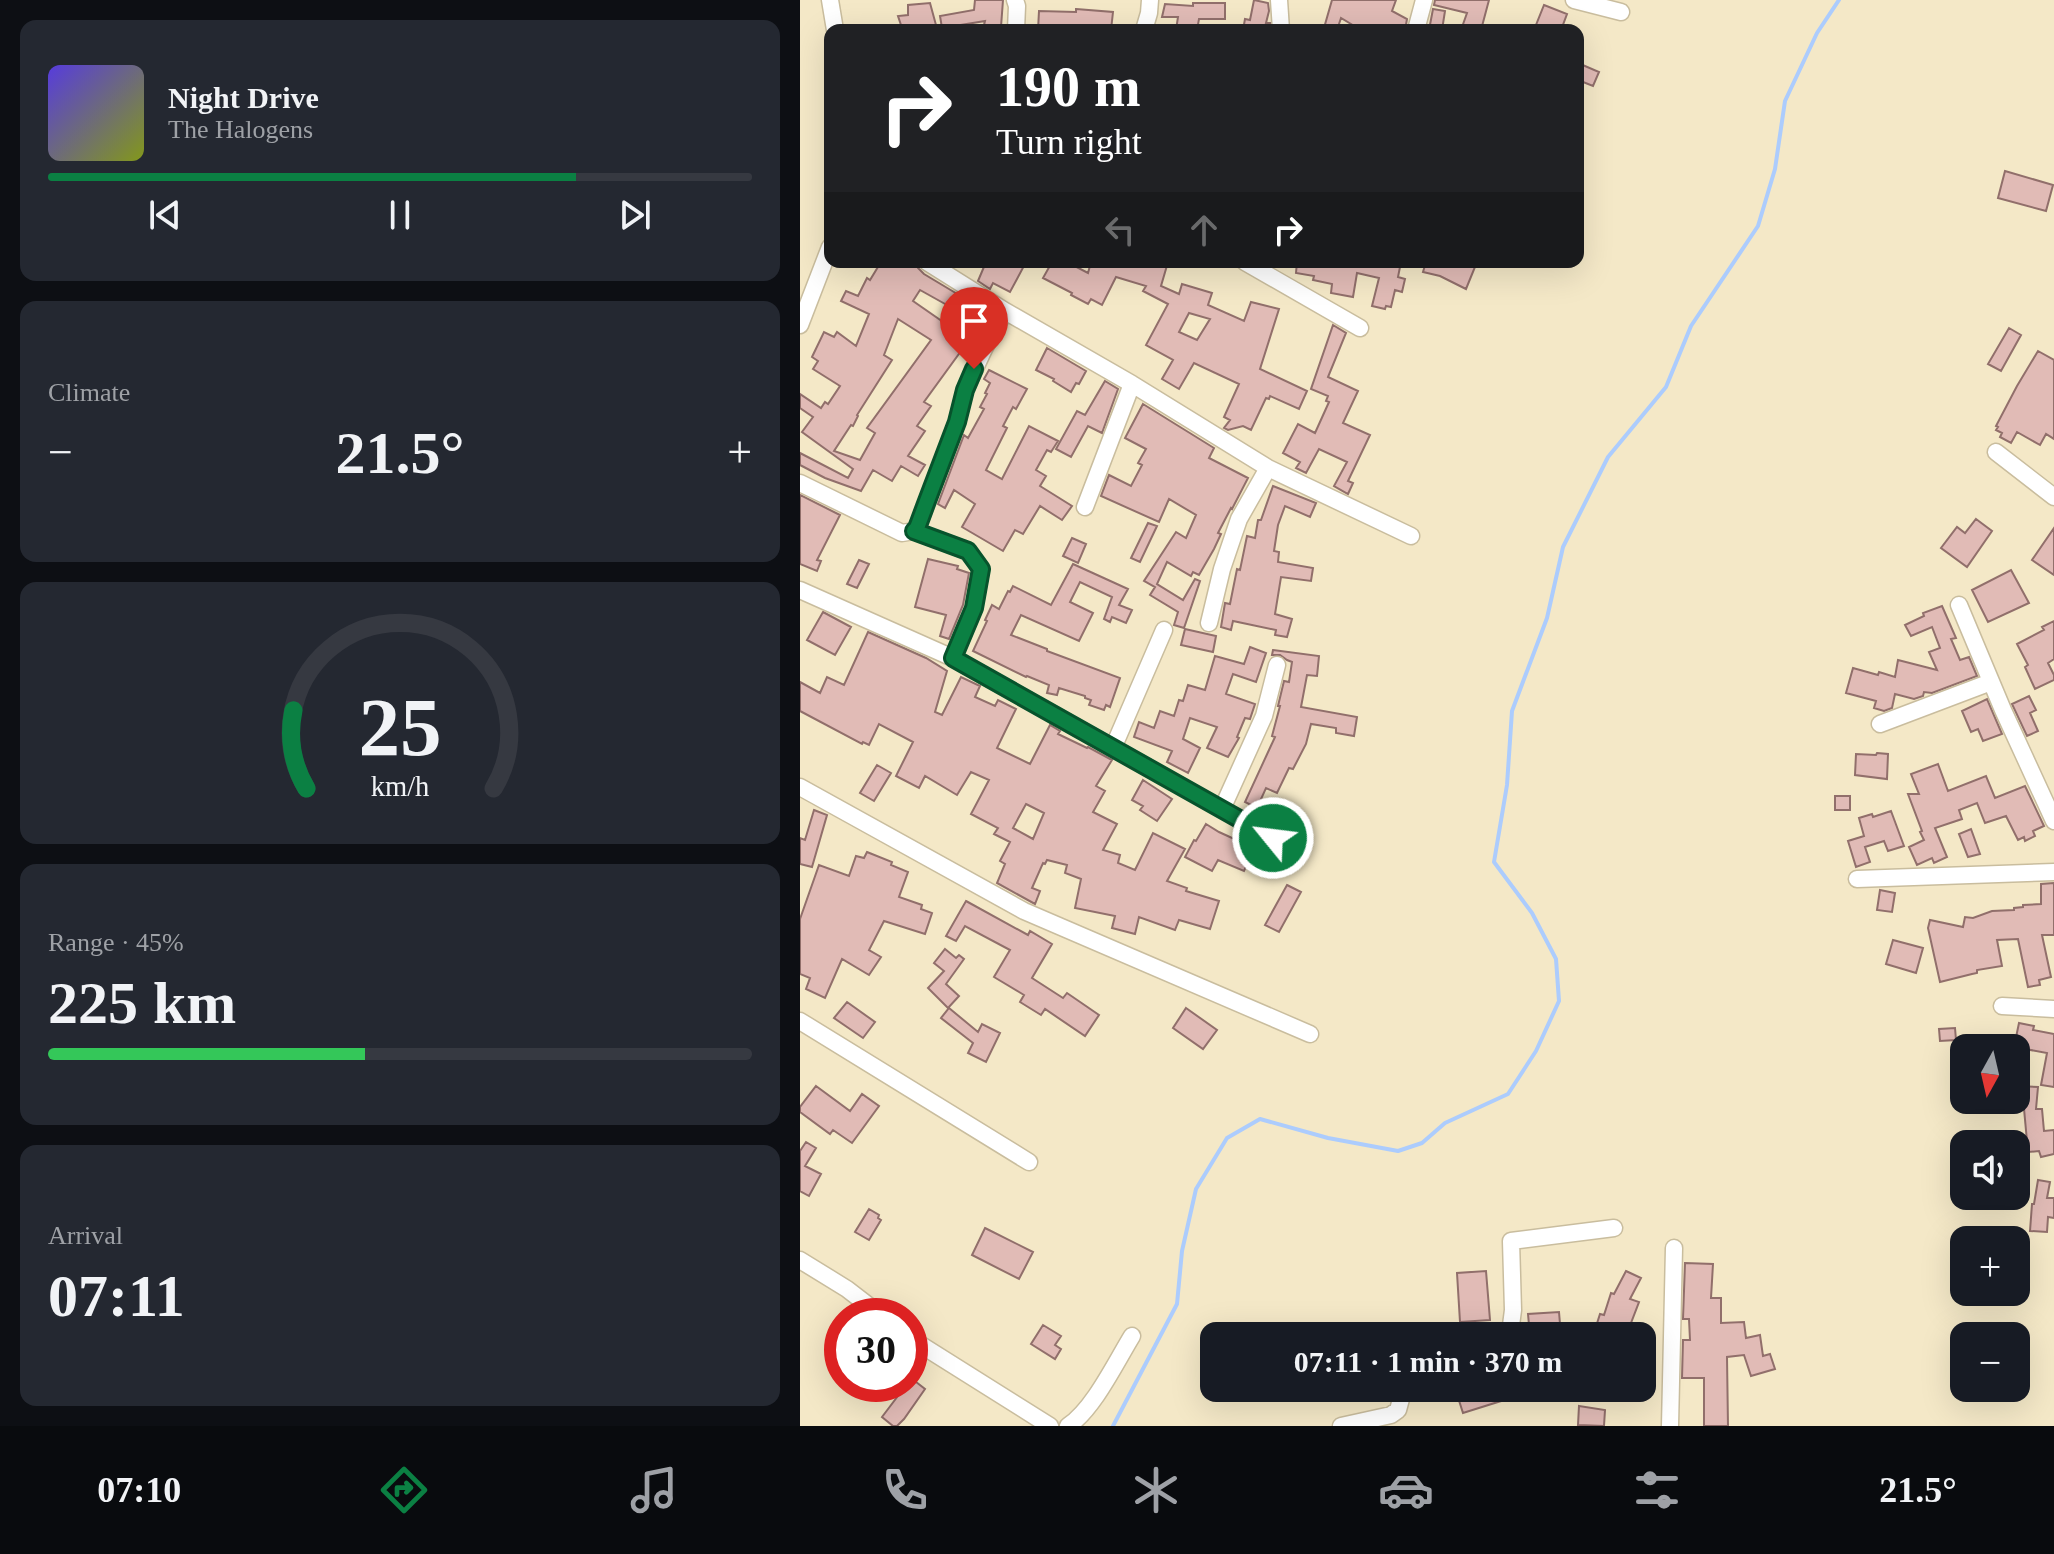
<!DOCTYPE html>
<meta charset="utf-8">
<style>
body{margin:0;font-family:Georgia,serif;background:#242831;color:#f1f3f6;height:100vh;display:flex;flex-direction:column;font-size:30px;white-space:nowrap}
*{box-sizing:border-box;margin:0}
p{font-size:26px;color:#9ea1a6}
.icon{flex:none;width:44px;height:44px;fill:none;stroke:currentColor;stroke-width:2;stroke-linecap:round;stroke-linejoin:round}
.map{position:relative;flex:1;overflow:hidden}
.sheet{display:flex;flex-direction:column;gap:20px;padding:20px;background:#0d0f14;width:800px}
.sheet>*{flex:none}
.banner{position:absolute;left:24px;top:24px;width:760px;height:244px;border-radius:16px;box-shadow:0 8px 32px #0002;background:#202124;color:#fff;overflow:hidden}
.needle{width:52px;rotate:188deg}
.tools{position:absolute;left:1150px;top:1034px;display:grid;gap:16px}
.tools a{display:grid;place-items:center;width:80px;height:80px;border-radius:16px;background:#171b24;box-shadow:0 8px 32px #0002;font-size:40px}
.speed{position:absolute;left:24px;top:1298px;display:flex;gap:16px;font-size:40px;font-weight:700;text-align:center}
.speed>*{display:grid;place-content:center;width:104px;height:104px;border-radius:50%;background:#171b24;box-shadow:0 8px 32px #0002;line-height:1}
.speed .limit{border:12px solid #d22;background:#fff;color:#111}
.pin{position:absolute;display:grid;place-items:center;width:68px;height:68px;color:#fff;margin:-82px -34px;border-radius:50% 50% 50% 0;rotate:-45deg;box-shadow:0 0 8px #0007}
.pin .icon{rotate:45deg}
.me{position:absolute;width:88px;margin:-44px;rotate:299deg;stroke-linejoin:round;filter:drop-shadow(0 0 6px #0008)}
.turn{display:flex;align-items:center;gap:28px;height:168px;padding:0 40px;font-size:36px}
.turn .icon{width:104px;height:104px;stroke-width:2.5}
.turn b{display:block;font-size:56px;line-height:68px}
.lanes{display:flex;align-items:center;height:76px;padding:0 40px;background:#0003;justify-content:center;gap:40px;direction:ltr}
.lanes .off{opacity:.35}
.big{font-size:60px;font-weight:700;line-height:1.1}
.sheet .widget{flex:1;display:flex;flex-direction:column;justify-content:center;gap:12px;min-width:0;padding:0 28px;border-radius:16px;background:#242831}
.sheet .dial{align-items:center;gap:0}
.dial svg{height:208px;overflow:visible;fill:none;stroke:#363941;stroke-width:7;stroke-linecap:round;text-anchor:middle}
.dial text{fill:#f1f3f6;stroke:none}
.song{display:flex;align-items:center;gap:24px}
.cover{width:96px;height:96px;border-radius:12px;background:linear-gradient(135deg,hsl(250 70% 55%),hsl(70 70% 35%))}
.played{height:8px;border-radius:4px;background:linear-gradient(90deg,#0b8043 75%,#363941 75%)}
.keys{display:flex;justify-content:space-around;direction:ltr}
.heat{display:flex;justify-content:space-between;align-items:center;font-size:44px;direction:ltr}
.charge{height:12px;border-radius:6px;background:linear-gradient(90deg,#34c759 45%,#363941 0)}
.trip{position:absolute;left:400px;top:1322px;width:456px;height:80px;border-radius:16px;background:#171b24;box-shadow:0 8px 32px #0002;font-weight:700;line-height:80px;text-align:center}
.tabs{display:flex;height:128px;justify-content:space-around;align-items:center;background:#090b0e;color:#9ea1a6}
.tabs .icon{width:56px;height:56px}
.tabs .active{color:#0b8043}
.tabs b{font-size:36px;color:#f1f3f6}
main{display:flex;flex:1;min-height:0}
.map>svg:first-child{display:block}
</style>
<main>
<section class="sheet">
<div class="widget">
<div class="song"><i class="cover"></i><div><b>Night Drive</b><p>The Halogens</p></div></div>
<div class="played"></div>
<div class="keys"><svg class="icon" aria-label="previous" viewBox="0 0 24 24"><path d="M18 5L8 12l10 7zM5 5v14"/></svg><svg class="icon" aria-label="pause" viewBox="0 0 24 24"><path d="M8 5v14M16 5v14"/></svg><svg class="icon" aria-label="next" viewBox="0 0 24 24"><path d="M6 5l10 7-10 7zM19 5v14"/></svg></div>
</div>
<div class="widget"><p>Climate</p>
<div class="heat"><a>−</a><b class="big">21.5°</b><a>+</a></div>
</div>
<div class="widget dial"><svg viewBox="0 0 100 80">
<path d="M14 69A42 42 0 1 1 86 69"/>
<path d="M14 69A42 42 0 0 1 9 39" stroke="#0b8043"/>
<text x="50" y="56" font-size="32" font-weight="700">25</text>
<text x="50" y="72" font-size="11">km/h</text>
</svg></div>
<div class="widget"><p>Range · 45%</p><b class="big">225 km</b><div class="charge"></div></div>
<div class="widget"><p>Arrival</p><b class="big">07:11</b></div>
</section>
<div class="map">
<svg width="1254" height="1426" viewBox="0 0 1254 1426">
<rect width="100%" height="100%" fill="#f4e8c7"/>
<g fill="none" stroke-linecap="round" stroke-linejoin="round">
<path stroke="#acccfd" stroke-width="4" d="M313 1426 377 1304 382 1251 396 1189 427 1138 460 1119 528 1138 598 1151 622 1143 645 1123 708 1094 736 1051 759 1001 756 959 732 913 694 862 707 785 712 711 747 618 763 547 808 457 866 387 891 326 958 226 975 169 985 101 1017 33 1039 0"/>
</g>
<path fill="#e1bbb6" stroke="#916f6b" stroke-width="2" fill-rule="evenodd" d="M175 0H203L201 27 184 25 185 21 142 28 140 16 174 10Z
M454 0 468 3 469 11 466 23H470V30H443L445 19 450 20Z
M532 0H596L592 11 607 19 605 30H561L541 18 537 30 524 28Z
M635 0H689L681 30H661L667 13 634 5Z
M130 3 136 25 102 28 98 16 108 15V5Z
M393 3H425V19H399L397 30H376L378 17H362L365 4 393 6Z
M744 5 767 14 761 30H734Z
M276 9 313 12 311 30 269 27V30H238L239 11 276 12Z
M633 9 645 11 642 30H629Z
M778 63 799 72 793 86 778 80Z
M1205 171 1253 185 1246 211 1198 198Z
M81 262H116L118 268 124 274 179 307 172 319 120 290 113 301 169 340 124 402 131 406 117 426 125 431 108 456 125 465 118 476 101 466 92 481 73 470 61 491 25 478 0 465V453L48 478 53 469 2 432 13 417 0 408V394L21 408 25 402 28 404 40 386 13 369 18 361 12 357 24 332 34 337 37 332 56 346 69 314 41 301 46 291 58 296 67 278 70 280ZM98 319 131 340 67 428 75 433 60 460 34 451 51 425 53 426 58 416 57 415 92 360 84 355Z
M186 262H226L210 292 193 283 190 289 178 281Z
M252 262H267L288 273 291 262H368L361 286 379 294 382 284 412 293 408 305 444 321 451 302 479 309 460 369 507 391 499 409 470 396 469 399 466 398 451 430 443 426 428 430 424 428 430 420 424 417 439 384 394 363 379 389 362 379 373 360 346 345 368 304 343 291 346 286 316 277 302 305 291 299 288 304 271 295 272 293 243 278ZM389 313 410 319 397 340 379 332Z
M497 262H601L598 277 605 279 602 292 595 290 591 307 586 306 585 309 572 306 579 278 557 273 553 297 531 293 532 284 513 280 514 276 496 273Z
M626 262H677L666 289 640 276 623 272Z
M533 325 546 333 528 377 558 391 543 423 570 435 548 481 553 483 548 494 534 486 547 462 519 449 506 473 496 468 500 462 483 453 498 424 515 433 529 402 526 401 528 396 511 389Z
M1209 328 1221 335 1201 371 1188 364Z
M247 348 286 371 279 384 276 383 271 392 253 381 254 379 236 370Z
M1238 351 1254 360V439L1246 434 1240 445 1217 432 1211 443 1200 437 1202 433 1196 430 1198 427 1196 426 1217 386Z
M189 370 227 389 216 409 213 407 203 426 207 428 186 470 202 479 229 426 258 441 251 452 247 450 236 470 246 476 240 486 272 506 262 520 240 506 223 534 215 530 203 551 162 527 175 504 154 490 145 508 138 504 164 435 168 438 184 409 180 407 187 394 185 393 190 383 184 379Z
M305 381 318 389 302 433 288 426 271 457 256 449 277 411 285 415Z
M343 404 414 448 409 458 448 478 432 509 431 508 418 533 421 534 414 549 399 575 393 572 391 576 367 562 357 584 383 600 395 579 400 581 384 628 374 625 378 612 350 595 355 587 344 581 376 532 386 538 396 515 369 499 359 522 301 496 309 475 331 486 342 465 338 463 346 449 325 438Z
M473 486 516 503 510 517 485 506 478 525 474 551 479 552 478 562 513 568 511 581 481 577 475 614 492 619 487 637 475 635 476 630 433 621 431 630 421 627 425 603 430 604 437 569 440 570 447 536 455 538 458 520H461Z
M0 495 40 515 17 560 21 561 17 571 0 564Z
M1176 519 1192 531 1167 567 1141 548 1157 527 1165 533Z
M348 523 357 526 340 562 331 558Z
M1254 528V575L1232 560Z
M272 538 286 544 278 563 263 556Z
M128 559 158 566 157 569 169 573 163 605 149 639 140 636 146 615 115 607Z
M59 560 69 564 57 588 47 584Z
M273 564 328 589 319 605 332 610 326 623 312 617 310 622 304 619 312 597 280 582 270 602 293 613 279 641 221 615 211 635 247 649V651L320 678 310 707 306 705 304 710 289 705 291 700 285 698V696L259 688 257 695 247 693 249 685 227 676 226 677 173 651 187 621 185 620 192 605 199 609 208 591 210 592 213 586 251 605Z
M1211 570 1229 603 1188 622 1172 590Z
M1142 606 1156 638 1151 639 1160 660 1169 657 1177 676 1132 693 1124 692 1123 696 1114 699 1095 694 1092 708 1084 711 1074 708 1076 701 1046 693 1053 668 1078 675 1079 672 1095 677 1098 660 1137 670 1129 652 1140 648 1132 627 1111 636 1105 625 1124 616 1123 613Z
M23 612 51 627 35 655 7 640Z
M1254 621V659L1248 663 1254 675V680L1235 689 1225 667 1228 665 1217 644 1244 630 1242 627Z
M385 629 416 636 413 652 381 645Z
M68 632 126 658 147 671 135 712 142 715 161 677 180 686 175 697 195 706 198 700 216 709 197 748 230 764 250 725 260 731 258 734 287 748 288 747 312 760 296 786 305 791 293 812 317 824 303 850 320 855 318 863 335 870 353 833 385 849 367 881 387 888 386 891 419 901 410 929 379 920 375 930 339 917 335 934 312 928 315 916 275 908 281 879 265 873 267 865 247 860 245 864 243 863 232 888 240 891 235 904 197 883 205 864 200 861 210 842 194 834 198 828 171 814 189 780 171 772 157 795 125 776 119 788 96 776 113 742 79 724 69 745 63 742 62 744 0 711V682L20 693 27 677 44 685ZM226 804 244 813 233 839 213 828Z
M450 647 466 653 456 682 433 674 426 694 455 704 450 719 445 718 437 737 439 738 428 757 407 748 417 727 390 718 383 739 400 748 388 773 367 762 372 751 334 737 339 722 354 728 360 711 374 716 379 700 383 701 388 685 405 690 415 656 444 664Z
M473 650 519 656 517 676 507 675 501 707 557 717 554 736 536 733V728L511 724 506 744 493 769 489 768 477 793 466 788 457 808 445 802 475 737 472 736 480 706H478L484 681 489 682 492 662 487 660 480 655H472Z
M1229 696 1236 710 1230 713 1238 731 1227 736 1212 704Z
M1187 699 1202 734 1183 741 1178 729 1171 732 1162 711Z
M1077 753 1088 754 1087 779 1055 775 1056 754 1076 755Z
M1138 764 1148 791 1186 776 1195 798 1225 786 1244 826 1233 831 1235 836 1225 841 1224 837 1218 840 1206 816 1185 823 1177 803 1159 810 1162 819 1135 828 1147 857 1134 863 1132 858 1117 865 1109 847 1124 840 1120 832 1122 831 1108 794H1119L1111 774Z
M77 765 91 773 74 801 60 793Z
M343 780 372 799 357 821 340 810 343 806 332 800Z
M1035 796H1050V810H1035Z
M14 810 27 815 12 867 0 864V838L5 840Z
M1091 811 1104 846 1088 851 1084 841 1065 847 1070 862 1056 867 1048 841 1064 836 1059 818 1072 814 1073 817Z
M406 824 419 832 454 848 444 871 418 860 412 871 385 857 394 840 396 841Z
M1171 829 1180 854 1168 857 1159 834Z
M67 852 92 862 91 865 108 872 99 897 122 905 121 909 132 913 125 934 84 921 69 950 81 957 69 975 42 959 25 998 6 989 10 978 0 974V919L19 865 49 876 56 856 64 858Z
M1254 883V935H1242L1251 977 1239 980 1240 985 1228 987 1218 939 1197 940 1202 966 1177 970V973L1172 974 1140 982 1128 928 1130 920 1163 927 1165 917 1173 918 1192 911 1214 910V908L1223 907V905L1241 904V884Z
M487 885 501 892 479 932 465 925Z
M1080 890 1095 893 1092 912 1077 910Z
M166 901 228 935 230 931 252 944 232 978 263 998 267 993 299 1015 285 1036 245 1009 241 1015 220 1002 224 995 194 977 210 950 165 926 156 941 146 936Z
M1093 940 1123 948 1116 973 1086 964Z
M145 949 156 958 159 955 164 959 146 984 159 996 148 1008 128 988 144 971 134 963Z
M47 1002 75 1022 63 1038 34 1018Z
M149 1008 178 1032 182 1024 200 1033 186 1062 168 1053 173 1043 141 1018Z
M386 1008 417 1030 403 1049 373 1028Z
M1219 1023 1234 1026 1233 1030 1254 1034V1087L1241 1085 1247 1053 1214 1047Z
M1155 1028 1156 1040 1140 1041 1139 1029Z
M16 1086 50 1111 62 1094 79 1106 52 1143 33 1130 30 1134 0 1112V1107Z
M1216 1086 1238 1087 1236 1109H1242L1244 1131 1254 1130V1154L1241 1157 1239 1151 1228 1152 1223 1098 1216 1099Z
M6 1142 16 1148 5 1166 21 1174 9 1196 0 1191V1151Z
M1238 1180 1250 1182 1247 1198H1254V1218L1248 1217 1247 1232 1230 1231 1232 1204H1234Z
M69 1209 79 1215 78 1218 81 1220 69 1240 55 1232Z
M185 1228 233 1252 219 1279 172 1255Z
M885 1263 913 1264 911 1298H921V1323L944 1322 946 1338 960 1335 963 1356 970 1354 975 1369 951 1376 944 1355 927 1357 928 1426H904V1378H882L883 1340H890L889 1319H883Z
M686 1271 690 1320 660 1322 657 1273Z
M826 1271 841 1278 830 1299 839 1302 826 1336H793L800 1314 804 1315 811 1293 814 1294Z
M759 1312 761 1336H730L728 1314Z
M243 1325 261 1336 255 1345 261 1349 255 1359 231 1344Z
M111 1378 125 1389 104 1419 97 1426H93L82 1417 107 1384H110Z
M655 1388H696L701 1401 663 1413Z
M779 1406 805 1410 804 1426 778 1425Z"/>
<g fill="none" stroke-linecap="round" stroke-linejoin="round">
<g stroke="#c9bd9e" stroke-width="19">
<path id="minor" d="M30 0 35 30
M215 0 217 6 216 30
M479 0 481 30
M774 0 821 12
M344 30 349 13 350 0
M616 30 624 0
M127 262 205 311 332 384 468 468 611 536
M445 262 560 328
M0 325 30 247
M1196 452 1254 497
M0 483 102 533 114 531 117 528 157 422 165 390 184 349 205 311
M285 507 332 384
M114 531 168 551 181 569 174 608 153 658
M0 590 153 658 473 838
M1159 605 1203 710 1254 821
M409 623 422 569 439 519 468 468
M1080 724 1191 682
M313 748 364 630
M0 787 224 911 510 1034
M422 809 464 716 477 665
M1057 879 1254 872
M1202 1006 1254 1009
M0 1021 229 1162
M0 1260 47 1289 82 1316
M708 1336 710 1333 713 1310 711 1241 814 1228
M110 1338 250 1426
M268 1426C293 1410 316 1362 332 1336
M541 1426 591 1415 598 1410 604 1388
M870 1426 874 1248"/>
</g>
<use href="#minor" stroke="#fff" stroke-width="16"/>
</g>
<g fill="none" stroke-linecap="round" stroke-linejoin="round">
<g stroke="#07532c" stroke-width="20">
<path id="route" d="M174 369 165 390 157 422 127 501 117 528 114 531 168 551 181 569 174 608 153 658 473 838"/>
</g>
<use href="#route" stroke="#0b8043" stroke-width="14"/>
</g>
</svg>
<div class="tools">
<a><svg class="needle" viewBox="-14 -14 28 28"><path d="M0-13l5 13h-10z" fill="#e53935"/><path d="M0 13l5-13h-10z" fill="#9ea1a6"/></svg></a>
<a><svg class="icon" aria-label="sound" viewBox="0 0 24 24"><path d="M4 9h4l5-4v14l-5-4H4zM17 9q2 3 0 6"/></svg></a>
<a>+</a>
<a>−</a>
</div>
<div class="speed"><div class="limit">30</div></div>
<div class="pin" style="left:174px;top:369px;background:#d93025"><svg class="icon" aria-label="arrive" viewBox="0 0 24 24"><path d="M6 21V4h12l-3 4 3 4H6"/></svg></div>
<svg class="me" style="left:473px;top:838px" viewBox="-20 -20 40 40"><circle r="17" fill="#0b8043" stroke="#fff" stroke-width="3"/><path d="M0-11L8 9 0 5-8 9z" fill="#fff"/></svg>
<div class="trip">07:11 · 1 min · 370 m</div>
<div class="banner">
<div class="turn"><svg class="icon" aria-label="right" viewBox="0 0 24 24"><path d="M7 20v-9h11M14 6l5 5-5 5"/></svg><div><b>190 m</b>Turn right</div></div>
<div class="lanes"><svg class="icon off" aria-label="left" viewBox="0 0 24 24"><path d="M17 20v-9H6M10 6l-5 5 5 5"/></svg><svg class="icon off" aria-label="ahead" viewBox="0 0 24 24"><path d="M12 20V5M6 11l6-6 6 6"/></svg><svg class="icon" aria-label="right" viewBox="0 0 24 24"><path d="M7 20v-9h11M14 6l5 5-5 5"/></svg></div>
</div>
</div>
</main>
<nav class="tabs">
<b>07:10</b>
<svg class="icon active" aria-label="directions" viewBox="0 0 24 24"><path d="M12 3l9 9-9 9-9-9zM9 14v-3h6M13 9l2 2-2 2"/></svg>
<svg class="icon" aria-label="music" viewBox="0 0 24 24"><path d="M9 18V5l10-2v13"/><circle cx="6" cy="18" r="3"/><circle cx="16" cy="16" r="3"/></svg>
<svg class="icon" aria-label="phone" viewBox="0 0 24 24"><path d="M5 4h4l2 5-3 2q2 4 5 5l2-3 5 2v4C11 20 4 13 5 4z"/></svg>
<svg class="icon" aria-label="climate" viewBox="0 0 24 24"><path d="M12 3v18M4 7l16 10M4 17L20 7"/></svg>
<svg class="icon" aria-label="car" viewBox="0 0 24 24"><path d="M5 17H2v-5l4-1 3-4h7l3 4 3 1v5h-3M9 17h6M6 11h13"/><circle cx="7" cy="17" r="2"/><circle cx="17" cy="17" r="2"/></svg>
<svg class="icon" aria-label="filters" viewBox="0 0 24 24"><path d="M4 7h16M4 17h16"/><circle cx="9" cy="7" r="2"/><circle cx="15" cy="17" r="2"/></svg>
<b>21.5°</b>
</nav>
